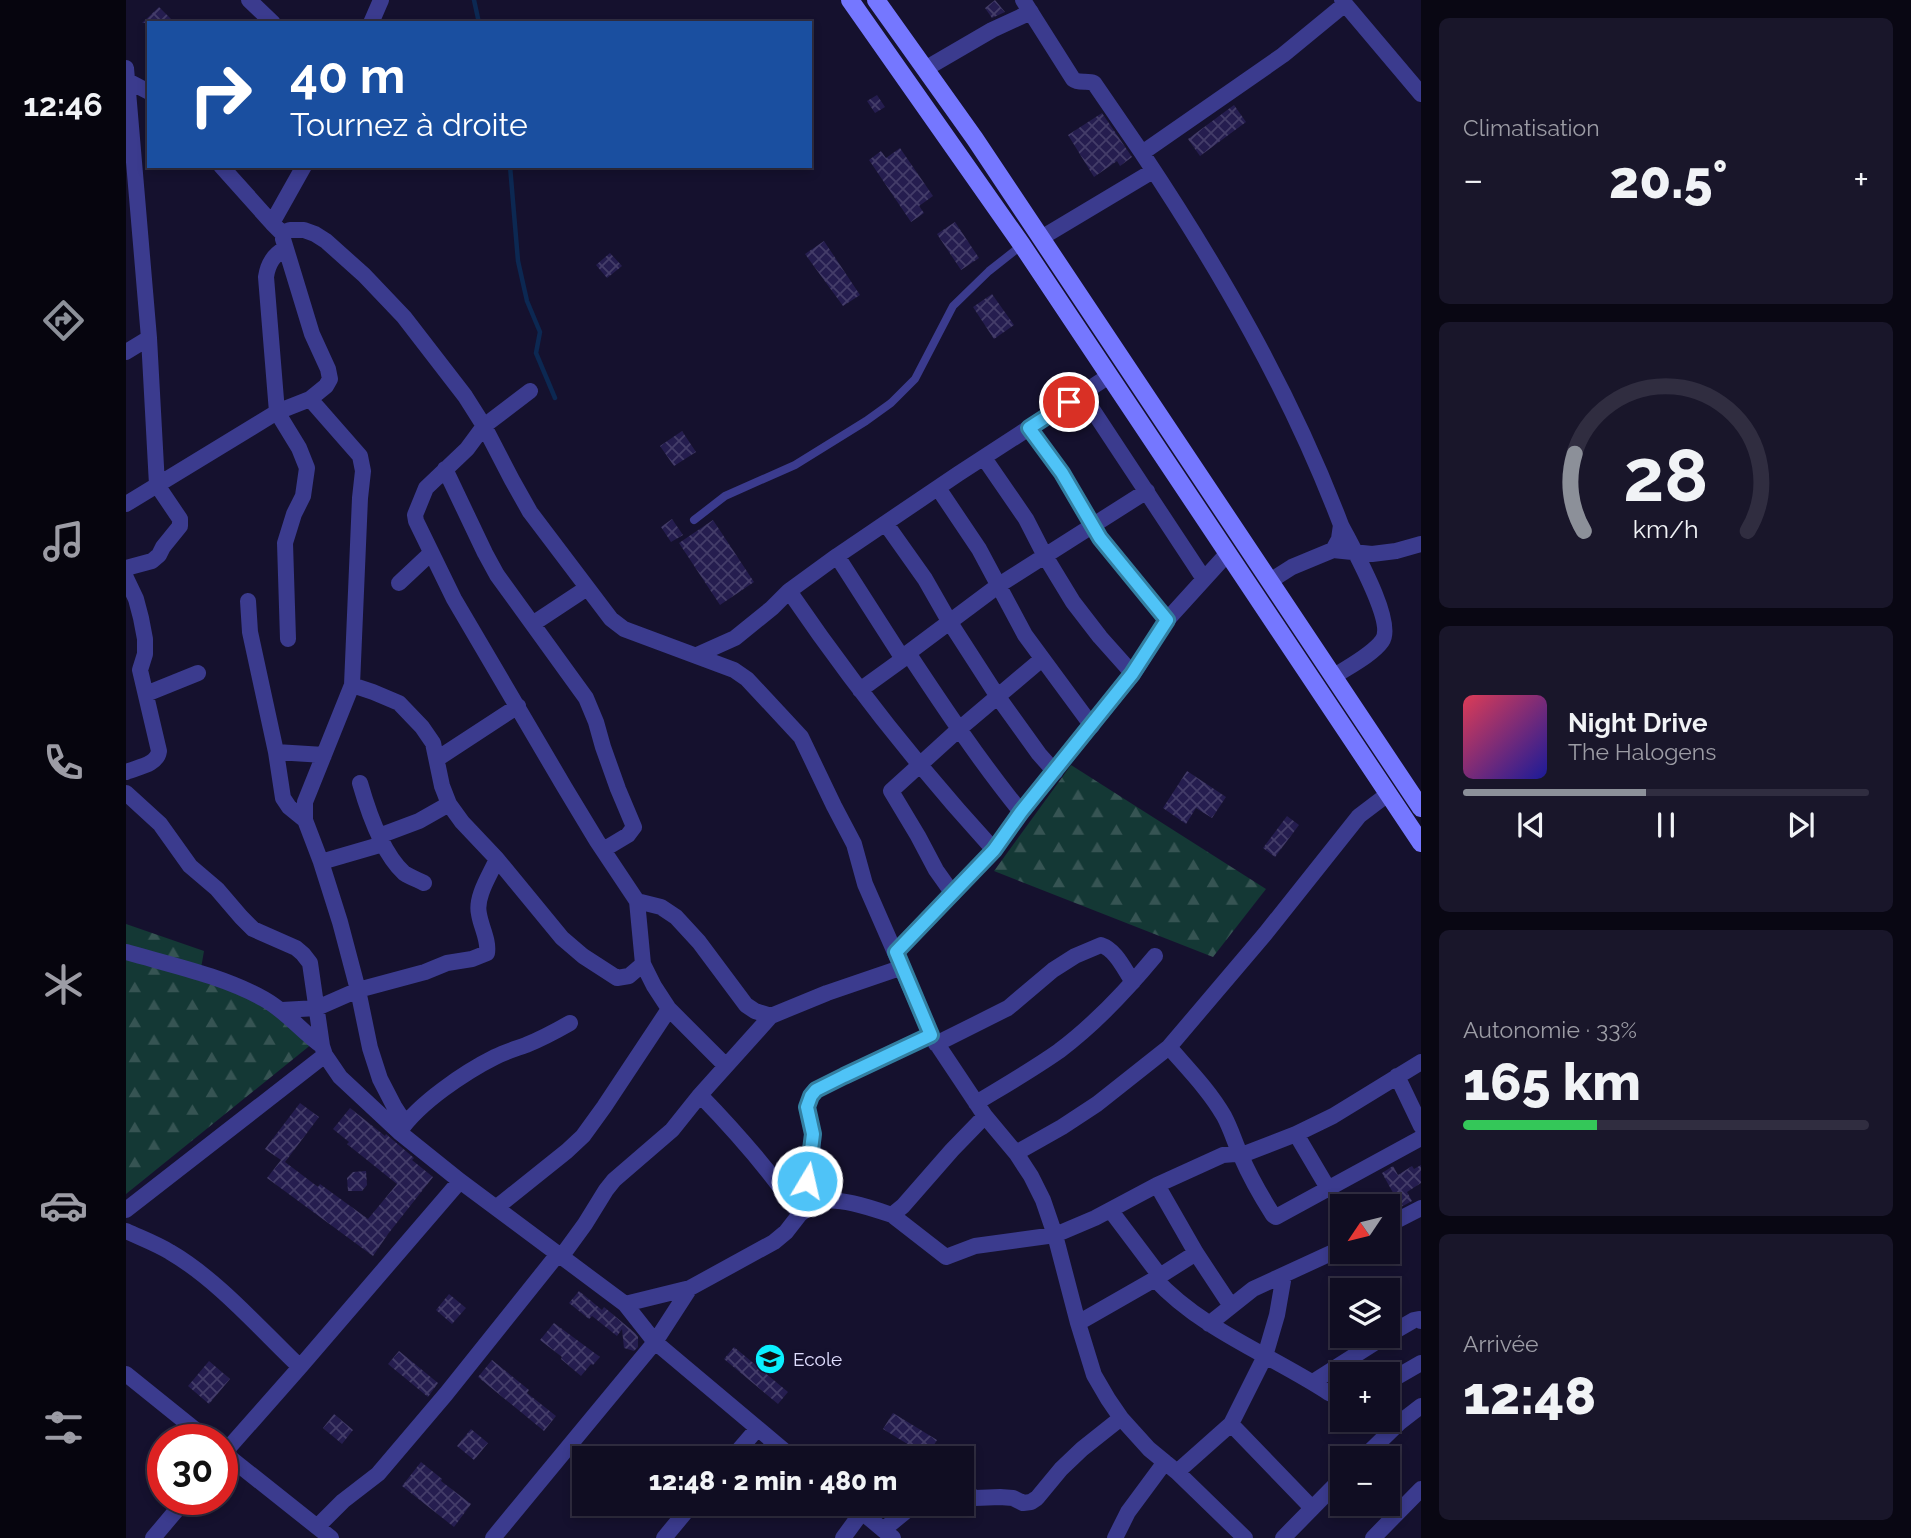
<!DOCTYPE html>
<html lang="fr">
<meta charset="utf-8">
<style>
body{margin:0;font-family:Raleway,sans-serif;background:#19162a;color:#f1f3f6;height:100vh;display:flex;flex-direction:column;font-size:26px;white-space:nowrap}
*{box-sizing:border-box;margin:0}
p{font-size:23px;color:#9c9ca5}
.icon{flex:none;width:38px;height:38px;fill:none;stroke:currentColor;stroke-width:2;stroke-linecap:round;stroke-linejoin:round}
.map{position:relative;flex:1;overflow:hidden}
.panel{display:flex;flex-direction:column;gap:18px;padding:18px;background:#090713;width:490px}
.panel>*{flex:none}
.guide{position:absolute;left:21px;top:21px;width:665px;height:147px;border-radius:0px;box-shadow:0 4px 10px #0003,0 0 0 2px #302d40;background:#1a4fa0;color:#fff;overflow:hidden}
.needle{width:46px;rotate:235deg}
.fabs{position:absolute;left:1204px;top:1194px;display:grid;gap:14px}
.fabs a{display:grid;place-items:center;width:70px;height:70px;border-radius:0px;background:#100d22;box-shadow:0 4px 10px #0003,0 0 0 2px #302d40;font-size:35px}
.speed{position:absolute;left:21px;top:1424px;display:flex;gap:14px;font-size:35px;font-weight:700;text-align:center}
.speed>*{display:grid;place-content:center;width:91px;height:91px;border-radius:50%;background:#100d22;box-shadow:0 4px 10px #0003,0 0 0 2px #302d40;line-height:1}
.speed .limit{border:10px solid #d22;background:#fff;color:#111}
.pin{position:absolute;display:grid;place-items:center;width:60px;height:60px;color:#fff;margin:-30px;border:4px solid #fff;border-radius:50%;box-shadow:0 2px 7px #0007}
.me{position:absolute;width:77px;margin:-38px;rotate:9deg;stroke-linejoin:round;filter:drop-shadow(0 0 5px #0008)}
.turn{display:flex;align-items:center;gap:24px;height:147px;padding:0 28px;font-size:32px}
.turn .icon{width:91px;height:91px;stroke-width:2.5}
.turn b{display:block;font-size:49px;line-height:60px}
.big{font-size:52px;font-weight:800;line-height:1.1}
.panel .tile{flex:1;display:flex;flex-direction:column;justify-content:center;gap:10px;min-width:0;padding:0 24px;border-radius:10px;background:#19162a}
.panel .dial{align-items:center;gap:0}
.dial svg{height:182px;overflow:visible;fill:none;stroke:#302d40;stroke-width:7;stroke-linecap:round;text-anchor:middle}
.dial text{fill:#f1f3f6;stroke:none}
.song{display:flex;align-items:center;gap:21px}
.cover{width:84px;height:84px;border-radius:10px;background:linear-gradient(135deg,hsl(350 70% 55%),hsl(240 70% 35%))}
.played{height:7px;border-radius:4px;background:linear-gradient(90deg,#8c9099 45%,#302d40 45%)}
.keys{display:flex;justify-content:space-around;direction:ltr}
.heat{display:flex;justify-content:space-between;align-items:center;font-size:38px;direction:ltr}
.charge{height:10px;border-radius:5px;background:linear-gradient(90deg,#34c759 33%,#302d40 0)}
.trip{position:absolute;left:446px;top:1446px;width:402px;height:70px;border-radius:0px;background:#100d22;box-shadow:0 4px 10px #0003,0 0 0 2px #302d40;font-weight:800;line-height:70px;text-align:center}
main{display:flex;flex:1;min-height:0}
.tabs{display:flex;flex-direction:column;width:126px;justify-content:space-around;align-items:center;background:#06050e;color:#9c9ca5}
.tabs .icon{width:49px;height:49px}
.tabs .selected{color:#8c9099}
.tabs b{font-size:32px;color:#f1f3f6}
.map>svg:first-child{display:block}
</style>
<main>
<nav class="tabs">
<b>12:46</b>
<svg class="icon selected" aria-label="directions" viewBox="0 0 24 24"><path d="M12 3l9 9-9 9-9-9zM9 14v-3h6M13 9l2 2-2 2"/></svg>
<svg class="icon" aria-label="music" viewBox="0 0 24 24"><path d="M9 18V5l10-2v13"/><circle cx="6" cy="18" r="3"/><circle cx="16" cy="16" r="3"/></svg>
<svg class="icon" aria-label="phone" viewBox="0 0 24 24"><path d="M5 4h4l2 5-3 2q2 4 5 5l2-3 5 2v4C11 20 4 13 5 4z"/></svg>
<svg class="icon" aria-label="climate" viewBox="0 0 24 24"><path d="M12 3v18M4 7l16 10M4 17L20 7"/></svg>
<svg class="icon" aria-label="car" viewBox="0 0 24 24"><path d="M5 17H2v-5l4-1 3-4h7l3 4 3 1v5h-3M9 17h6M6 11h13"/><circle cx="7" cy="17" r="2"/><circle cx="17" cy="17" r="2"/></svg>
<svg class="icon" aria-label="filters" viewBox="0 0 24 24"><path d="M4 7h16M4 17h16"/><circle cx="9" cy="7" r="2"/><circle cx="15" cy="17" r="2"/></svg>
</nav>
<div class="map">
<svg width="1295" height="1538" viewBox="0 0 1295 1538">
<defs>
<pattern id="forest-firs" width="22" height="20" patternUnits="userSpaceOnUse" patternTransform="scale(1.75)"><rect width="22" height="20" fill="#143835"/><path d="M5 1l3.5 6h-7zM16 11l3.5 6h-7z" fill="#365453"/></pattern>
<pattern id="building-cross-hatch" width="8" height="8" patternUnits="userSpaceOnUse" patternTransform="scale(1.75)"><rect width="8" height="8" fill="#251d4f"/><path d="M0 0l8 8M0 8l8-8" fill="none" stroke="#443d69"/></pattern>
</defs>
<rect width="100%" height="100%" fill="#15112e"/>
<path fill="url(#forest-firs)" d="M945 765 1140 889 1087 957 868 871Z
M0 924 78 951 74 974 197 1035 0 1194Z"/>
<g fill="none" stroke-linecap="round" stroke-linejoin="round">
<path stroke="#0c2852" stroke-width="4.5" d="M348 0 353 23
M384 166 392 261 401 301 414 332 410 353 429 398"/>
</g>
<path fill="url(#building-cross-hatch)" d="M869 0 879 12 866 18 859 8Z
M33 7 49 23H16Z
M751 95 759 107 749 113 741 101Z
M1108 105 1120 122 1074 156 1062 139Z
M976 113 1006 157 994 166 991 161 968 177 942 135Z
M774 148 807 196 793 206 798 213 785 222 743 160 755 151 760 158Z
M829 222 853 258 835 270 811 234Z
M698 241 734 295 717 306 679 254Z
M484 253 496 266 481 278 470 265Z
M866 294 888 325 868 339 847 307Z
M556 431 570 452 548 466 534 446Z
M546 519 557 535 545 542 535 527Z
M587 520 628 582 594 605 553 543Z
M1061 771 1100 797 1086 818 1070 808 1060 824 1037 808Z
M1161 816 1173 825 1149 857 1137 848Z
M174 1103 193 1117 159 1162 192 1187 194 1184 242 1219 271 1184 221 1144 223 1142 207 1129 224 1108 259 1136 260 1134 288 1158 286 1160 307 1177 262 1234 247 1256 141 1178 155 1160 139 1149Z
M1295 1165V1183L1281 1192 1286 1201 1275 1207 1256 1173 1267 1166 1272 1175 1286 1166 1288 1169Z
M240 1171 241 1185 236 1191H222L221 1178 227 1172Z
M453 1291 476 1310 478 1307 509 1333 512 1337V1347L508 1351 498 1348 496 1329 491 1336 466 1316 463 1319 443 1303Z
M323 1294 340 1308 326 1324 310 1310Z
M428 1323 474 1357 467 1365 465 1364 455 1376 435 1359 436 1357 414 1340Z
M608 1347 662 1392 652 1404 598 1359Z
M273 1351 312 1383 302 1397 262 1364Z
M366 1360 403 1390 401 1393 430 1416 418 1431 352 1377Z
M83 1361 104 1379 83 1404 62 1386Z
M767 1413 811 1440 801 1456 757 1429Z
M208 1414 227 1430 216 1444 197 1428Z
M345 1429 362 1443 348 1460 331 1446Z
M295 1462 316 1479 315 1481 345 1504 328 1527 276 1486Z"/>
<g fill="none" stroke-linecap="round" stroke-linejoin="round">
<path stroke="#3b3b8e" stroke-width="8" d="M568 520 599 496 669 465 740 421 765 403 789 379 827 306 863 271 896 245"/>
<path stroke="#3b3b8e" stroke-width="16" d="M123 0 147 23
M897 0 947 79C953 84 961 80 968 83L1016 153
M1219 4 1295 94
M245 23 255 0
M0 68 23 338 31 485 54 519V526L37 547 33 555 26 561 0 568
M799 69 866 30 905 12
M2 81 23 92
M95 166 146 223 178 166
M146 223 156 233 164 230H178L189 234 200 241 238 275 278 317 339 396 358 426 386 480 404 512 485 619 498 629 608 670 621 679 675 737 708 806 728 844 739 884 805 1035 859 1116 890 1153 905 1176 917 1200 929 1235 952 1323 968 1375 982 1399 995 1418 1023 1449 1051 1472 1119 1538
M915 238 1027 171
M159 248C148 255 142 263 140 277L151 412 173 448 181 468 177 496 168 514 159 543 162 639
M0 352 23 338
M404 391 358 426 341 449 300 488 289 515 290 521 328 599 439 788 471 841 511 901 517 964 528 986 543 1009 600 1066
M956 394 1078 579
M184 399 234 456 237 471 234 498 226 685 179 802V820L195 862 214 922 232 990 244 1048 254 1079 268 1106 279 1123
M903 428 936 473 974 538 1041 620
M858 458 900 519 919 556 947 602 974 637 1007 674
M319 469 359 553 371 575 460 698 470 722 477 747 492 789 508 827 502 835 477 850
M812 488 853 549 899 635 966 726
M0 504 151 412 184 399 200 386 204 379 202 369 186 334 157 239
M760 524 799 579 823 621 872 697 913 754 929 772
M1207 550 1213 539 1215 525C1165 393 1094 270 1016 153L1157 55 1219 4 1216 0
M711 556 777 659
M0 578 10 599 15 618 19 639V654L14 670 33 751C31 765 12 767 0 772
M1144 581 1166 567 1207 550 1246 554 1270 551 1295 544
M273 583 305 553
M663 591C725 682 794 769 868 850
M122 601 124 632 150 752 198 755
M408 623 461 588
M782 653C819 709 853 760 895 812
M571 655 609 638 646 608 663 591 711 556 832 474 983 376
M1207 677C1222 667 1246 655 1256 641 1270 623 1225 545 1215 525
M226 685 247 692 273 703 296 727 307 743 316 786 323 804 336 822 371 859 436 938 457 956 491 978 503 976 517 964
M734 690 777 659 782 653 873 585 1021 491
M20 694 72 673
M150 752 157 798 163 807 179 820
M311 759 392 706
M234 783C242 811 256 853 278 873 284 877 292 880 298 883
M0 793 34 824 64 866 91 889 115 917 127 929 170 948 177 954 184 963 196 1046 199 1055 214 1077 273 1132 334 1181 499 1304 529 1342 667 1458
M253 836 293 821 323 804
M195 862 257 844
M827 894 810 870 792 836 765 791 832 730 916 659
M511 901 535 907 550 917 573 942 620 1005 629 1011 645 1016
M0 952C45 965 97 976 138 999 160 1011 176 1032 196 1046
M770 952 868 850 895 812 1007 674 1041 620 1101 554
M156 1010 191 1008 232 990 299 972 321 963 346 959 361 953C363 940 355 927 353 914 349 897 364 875 371 859
M810 1044 882 1008 927 970 949 956 975 945C990 950 998 969 1007 982
M1043 1047C1062 1069 1083 1090 1098 1116 1105 1129 1109 1143 1115 1156 1124 1177 1135 1196 1147 1215L1150 1217 1295 1138
M1271 1076 1295 1126
M574 1095C610 1132 644 1171 674 1214 680 1210 687 1204 693 1202 712 1196 748 1209 766 1215L777 1206 826 1150 859 1116
M850 1103C878 1086 906 1070 933 1051 969 1024 1000 991 1029 956
M274 1131C293 1103 339 1072 369 1057 379 1052 389 1049 400 1045 415 1039 430 1031 444 1023
M1170 1134 1203 1190
M890 1153 936 1127 971 1104 1043 1047 1139 934 1233 816 1262 794
M1031 1185 1070 1253 1105 1306
M371 1207 441 1151 457 1136 478 1107 543 1009
M0 1210 199 1055
M985 1211 1034 1276
M766 1215 820 1257 849 1246 929 1235 969 1218 1031 1185 1097 1155 1121 1153 1170 1134 1207 1116 1295 1062
M1262 1225 1295 1208
M0 1231C15 1238 31 1244 44 1252 92 1280 134 1329 174 1367
M435 1257 459 1224 480 1190 488 1180 546 1130 574 1095 645 1016 701 993 777 967
M1029 1279C1076 1330 1145 1355 1203 1393L1216 1399
M499 1304 564 1288
M952 1323 1029 1279 1070 1253
M1083 1324 1127 1289 1216 1248
M1262 1335 1288 1320 1293 1319 1295 1321
M0 1374 82 1440
M1187 1382 1261 1335
M1262 1382 1295 1363
M1105 1424 1186 1508
M96 1452 98 1453 174 1367 334 1181
M96 1455 98 1453 205 1538
M606 1458 631 1429
M1237 1458 1273 1423 1295 1406
M1051 1472 1105 1424 1139 1356 1151 1315 1158 1275
M836 1490 849 1498 874 1497 887 1498 897 1503 905 1502 911 1498 935 1469 956 1449 995 1418
M725 1503 767 1538
M191 1527 217 1501 252 1474 320 1394 432 1254
M757 1530 790 1503
M27 1538 59 1500
M367 1538 529 1342 564 1288 648 1242 660 1232 674 1214 686 1154 687 1134 681 1107 685 1095 690 1090 718 1076 805 1035
M538 1538 567 1503
M717 1538 736 1512
M989 1538 1002 1512 1039 1462
M1157 1538 1216 1478
M1247 1538 1295 1489"/>
<path stroke="#7577ff" stroke-width="18" d="M724 0 896 245 1295 843
M750 0 849 139 1295 808"/>
</g>
<g fill="none" stroke-linecap="round" stroke-linejoin="round">
<g stroke="#337fa1" stroke-width="18">
<path id="route" d="M681 1181 687 1134 681 1107 685 1096 690 1090 718 1076 805 1035 770 952 868 850 895 812 1006 674 1041 620 974 538 936 473 903 428 943 402"/>
</g>
<use href="#route" stroke="#4fc3f7" stroke-width="12"/>
</g>
<defs>
<g id="school-disc" transform="scale(1.575)"><circle r="9.5" fill="#0af0ff" stroke="#15112e"/><path d="M0-5L7-2L0 1L-7-2ZM-4 1L0 2.5L4 1V4Q0 6-4 4Z" fill="#111"/></g>
</defs>
<g fill-rule="evenodd">
<use href="#school-disc" x="644" y="1359"/>
</g>
<g text-anchor="middle" stroke-width="7" stroke-linejoin="round" paint-order="stroke">
<g font-size="19" fill="#e0deff" stroke="#15112e" text-anchor="start">
<text x="667" y="1366">Ecole</text>
</g>
</g>
</svg>
<div class="fabs">
<a><svg class="needle" viewBox="-14 -14 28 28"><path d="M0-13l5 13h-10z" fill="#e53935"/><path d="M0 13l5-13h-10z" fill="#9c9ca5"/></svg></a>
<a><svg class="icon" aria-label="layers" viewBox="0 0 24 24"><path d="M12 4l9 5-9 5-9-5zM3 14l9 5 9-5"/></svg></a>
<a>+</a>
<a>−</a>
</div>
<div class="speed"><div class="limit">30</div></div>
<div class="pin" style="left:943px;top:402px;background:#d93025"><svg class="icon" aria-label="arrive" viewBox="0 0 24 24"><path d="M6 21V4h12l-3 4 3 4H6"/></svg></div>
<svg class="me" style="left:681px;top:1181px" viewBox="-20 -20 40 40"><circle r="17" fill="#4fc3f7" stroke="#fff" stroke-width="3"/><path d="M0-11L8 9 0 5-8 9z" fill="#fff"/></svg>
<div class="trip">12:48 · 2 min · 480 m</div>
<div class="guide">
<div class="turn"><svg class="icon" aria-label="right" viewBox="0 0 24 24"><path d="M7 20v-9h11M14 6l5 5-5 5"/></svg><div><b>40 m</b>Tournez à droite</div></div>
</div>
</div>
<section class="panel">
<div class="tile"><p>Climatisation</p>
<div class="heat"><a>−</a><b class="big">20.5°</b><a>+</a></div>
</div>
<div class="tile dial"><svg viewBox="0 0 100 80">
<path d="M14 69A42 42 0 1 1 86 69"/>
<path d="M14 69A42 42 0 0 1 10 35" stroke="#8c9099"/>
<text x="50" y="56" font-size="32" font-weight="700">28</text>
<text x="50" y="72" font-size="11">km/h</text>
</svg></div>
<div class="tile">
<div class="song"><i class="cover"></i><div><b>Night Drive</b><p>The Halogens</p></div></div>
<div class="played"></div>
<div class="keys"><svg class="icon" aria-label="previous" viewBox="0 0 24 24"><path d="M18 5L8 12l10 7zM5 5v14"/></svg><svg class="icon" aria-label="pause" viewBox="0 0 24 24"><path d="M8 5v14M16 5v14"/></svg><svg class="icon" aria-label="next" viewBox="0 0 24 24"><path d="M6 5l10 7-10 7zM19 5v14"/></svg></div>
</div>
<div class="tile"><p>Autonomie · 33%</p><b class="big">165 km</b><div class="charge"></div></div>
<div class="tile"><p>Arrivée</p><b class="big">12:48</b></div>
</section>
</main>
